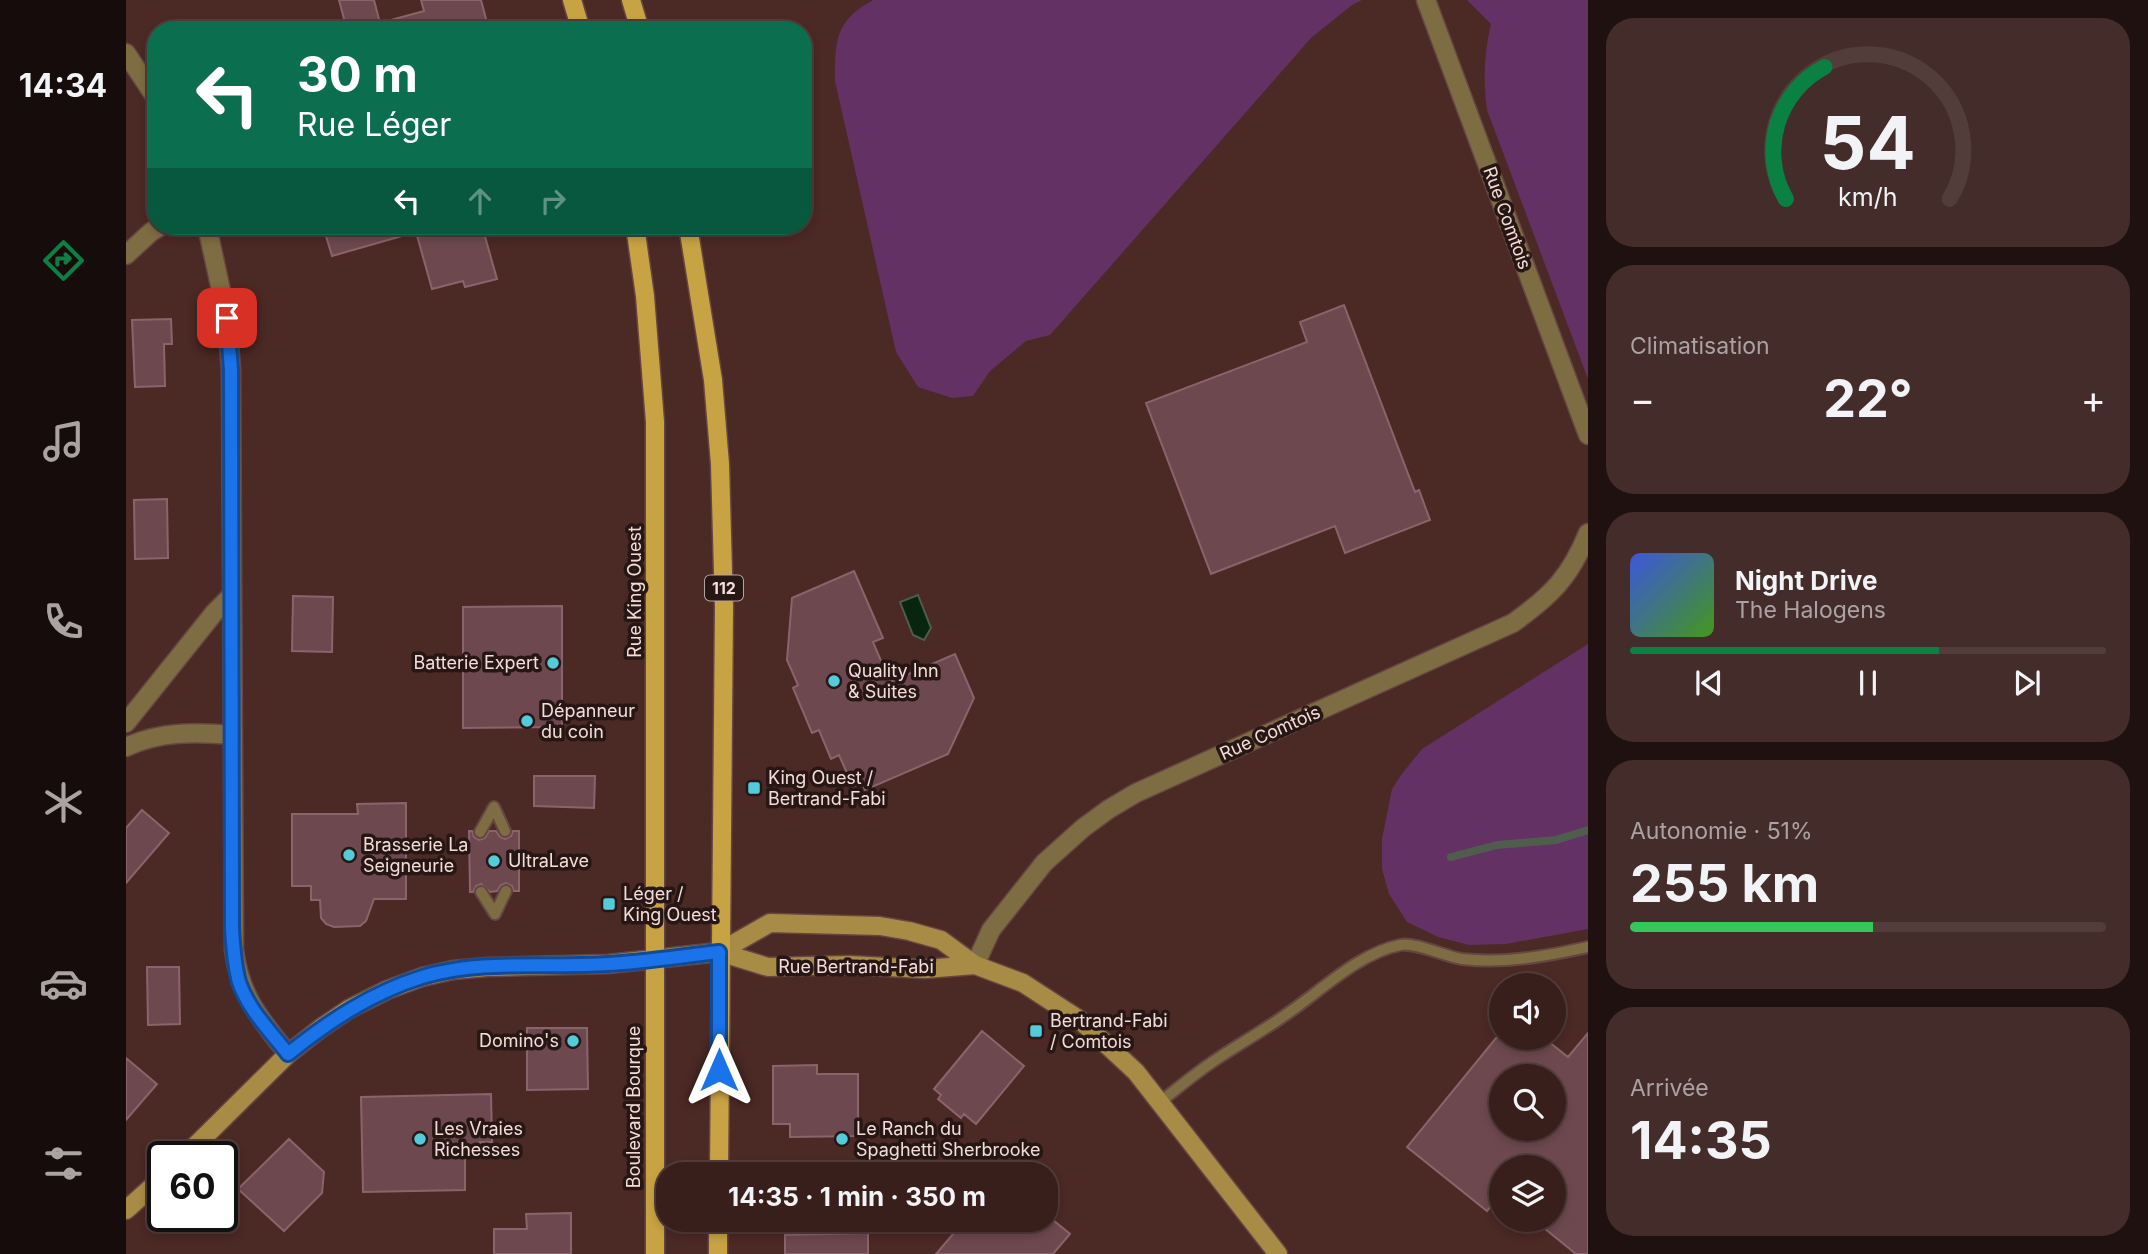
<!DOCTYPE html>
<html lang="fr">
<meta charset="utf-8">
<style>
body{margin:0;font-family:Inter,sans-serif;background:#432c29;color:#f1f3f6;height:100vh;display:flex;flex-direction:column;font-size:26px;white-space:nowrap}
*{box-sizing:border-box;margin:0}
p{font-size:23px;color:#aba2a3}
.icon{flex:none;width:38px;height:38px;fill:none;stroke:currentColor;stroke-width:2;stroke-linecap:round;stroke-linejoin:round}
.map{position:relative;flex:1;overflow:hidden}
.drawer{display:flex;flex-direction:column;gap:18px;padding:18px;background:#1f110f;width:560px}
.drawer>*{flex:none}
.guide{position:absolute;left:21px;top:21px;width:665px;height:214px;border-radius:28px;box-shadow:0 4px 10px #0003,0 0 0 2px #523d3b;background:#0b6e4f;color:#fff;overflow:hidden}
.fabs{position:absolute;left:1363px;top:973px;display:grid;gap:14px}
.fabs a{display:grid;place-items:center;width:77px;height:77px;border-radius:50%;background:#381f1c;box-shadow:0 4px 10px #0003,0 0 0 2px #523d3b;font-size:35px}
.speed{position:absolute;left:21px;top:1141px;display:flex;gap:14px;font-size:35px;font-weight:700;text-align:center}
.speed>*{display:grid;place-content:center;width:91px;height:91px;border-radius:50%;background:#381f1c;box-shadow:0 4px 10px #0003,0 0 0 2px #523d3b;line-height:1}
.speed .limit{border:4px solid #111;border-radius:10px;background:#fff;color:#111}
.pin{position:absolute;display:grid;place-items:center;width:60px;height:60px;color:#fff;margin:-30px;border-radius:14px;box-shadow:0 4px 10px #0006}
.me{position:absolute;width:77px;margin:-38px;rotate:0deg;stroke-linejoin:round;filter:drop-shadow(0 0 5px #0008)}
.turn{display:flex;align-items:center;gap:24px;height:147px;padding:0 35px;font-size:32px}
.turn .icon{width:91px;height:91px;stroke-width:2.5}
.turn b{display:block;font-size:49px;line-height:60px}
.lanes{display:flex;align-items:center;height:66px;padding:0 35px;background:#0003;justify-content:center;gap:35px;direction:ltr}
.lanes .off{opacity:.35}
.big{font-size:52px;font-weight:700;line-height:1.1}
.drawer .card{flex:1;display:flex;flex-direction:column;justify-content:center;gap:10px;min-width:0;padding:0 24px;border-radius:28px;background:#432c29}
.drawer .dial{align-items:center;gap:0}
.dial svg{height:182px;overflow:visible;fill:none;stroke:#523d3b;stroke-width:7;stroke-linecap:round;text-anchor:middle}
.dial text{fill:#f1f3f6;stroke:none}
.song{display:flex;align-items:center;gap:21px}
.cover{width:84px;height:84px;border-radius:10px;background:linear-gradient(135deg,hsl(230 70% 55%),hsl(100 70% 35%))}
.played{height:7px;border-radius:4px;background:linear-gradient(90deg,#0b8043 65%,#523d3b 65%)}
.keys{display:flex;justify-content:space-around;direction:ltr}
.heat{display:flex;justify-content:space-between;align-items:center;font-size:38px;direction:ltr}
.charge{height:10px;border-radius:5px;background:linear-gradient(90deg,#34c759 51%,#523d3b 0)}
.trip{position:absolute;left:530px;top:1162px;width:402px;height:70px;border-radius:28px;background:#381f1c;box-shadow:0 4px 10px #0003,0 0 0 2px #523d3b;font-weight:700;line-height:70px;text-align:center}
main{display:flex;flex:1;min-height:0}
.tabs{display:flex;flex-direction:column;width:126px;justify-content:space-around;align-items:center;background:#160c0b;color:#aba2a3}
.tabs .icon{width:49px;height:49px}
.tabs .active{color:#0b8043}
.tabs b{font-size:32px;color:#f1f3f6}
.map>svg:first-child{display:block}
</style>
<main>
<nav class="tabs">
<b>14:34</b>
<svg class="icon active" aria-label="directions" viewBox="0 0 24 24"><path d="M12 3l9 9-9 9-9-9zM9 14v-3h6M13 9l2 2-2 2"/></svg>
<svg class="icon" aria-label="music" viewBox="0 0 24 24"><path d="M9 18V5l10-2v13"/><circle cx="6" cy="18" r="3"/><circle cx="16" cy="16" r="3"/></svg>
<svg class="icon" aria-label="phone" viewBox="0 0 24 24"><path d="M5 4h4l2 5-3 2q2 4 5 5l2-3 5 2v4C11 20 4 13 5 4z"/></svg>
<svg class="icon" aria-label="climate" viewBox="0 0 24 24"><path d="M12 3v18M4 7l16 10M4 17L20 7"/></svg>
<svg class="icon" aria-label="car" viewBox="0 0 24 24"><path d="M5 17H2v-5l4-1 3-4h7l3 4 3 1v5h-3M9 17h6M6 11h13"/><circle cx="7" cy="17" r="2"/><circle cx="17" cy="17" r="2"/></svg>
<svg class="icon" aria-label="filters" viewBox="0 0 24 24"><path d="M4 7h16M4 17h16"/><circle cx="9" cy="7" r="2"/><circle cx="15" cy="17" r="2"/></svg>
</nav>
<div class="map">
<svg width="1462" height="1254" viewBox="0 0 1462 1254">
<rect width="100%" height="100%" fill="#4b2925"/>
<path fill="#643164" d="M747 0H1236L1226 5 1185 38 924 335 900 341 864 371 847 396 826 398 792 387 770 352 709 81C709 40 709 21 747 0Z
M1341 0H1462V379L1361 110C1357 80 1358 53 1365 24Z
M1462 644V929L1380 944 1343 945 1312 937 1281 922 1263 894 1256 869V839L1266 789 1275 775 1296 749Z"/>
<path fill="#08260f" stroke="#4f5d4c" stroke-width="2" d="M792 595 805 628 798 640 787 635 774 602Z"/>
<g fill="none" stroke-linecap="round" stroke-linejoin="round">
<path stroke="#4f5d4c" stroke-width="8" d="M1325 857 1371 845 1430 840 1462 830"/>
</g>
<path fill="#6d484f" stroke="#8b646b" stroke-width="2" fill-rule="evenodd" d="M213 0H248L254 23 298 11 295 0H355L363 30H221Z
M197 226H356L371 279 339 287 337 281 306 289 290 232 206 256Z
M1218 305 1289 492 1293 490 1304 520 1219 553 1209 526 1085 574 1020 403 1181 342 1174 322Z
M45 319 46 344H38L39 386 9 387 6 320Z
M41 499 42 558 9 559 8 500Z
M728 571 757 638 747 642 764 682 829 654 848 698 822 754 739 790 736 783 727 787 713 755 705 759 693 730 686 733 667 688 672 685 661 660 666 598Z
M167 596 207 597 206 652 166 651Z
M436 606V727L337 728V607Z
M408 776H469L468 808 408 806Z
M280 803V899H248L240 921 234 926 208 927 200 924 195 918 194 900H185V886H166V814H232L231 804Z
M16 810 43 833 0 883V828Z
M343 831H346L348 837 353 840 359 838 363 831H370L374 837 379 839 385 836 387 831H393V891H388L386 886 380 883 375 885 371 891 364 892 355 884 350 886 347 892H344Z
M21 967H53L54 1024 22 1025Z
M401 1028H461L462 1089 401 1090Z
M856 1031 898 1066 850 1124 838 1114 835 1118 812 1099 815 1095 808 1089Z
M1462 1033V1254H1450L1408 1220H1428V1167H1376V1193L1361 1211 1281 1147 1370 1038H1418L1442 1057ZM1376 1076H1428V1129H1376Z
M0 1058 31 1084 0 1120Z
M691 1065V1074H732V1136L664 1137V1124H647V1066Z
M365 1094 366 1142H354V1154H339V1190L237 1192 235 1097Z
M163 1139 198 1172 196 1193 158 1231 112 1189Z
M445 1213V1254H368V1229H401L400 1214Z
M839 1220H927L944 1234 927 1254H810Z
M742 1233V1254H659V1235Z"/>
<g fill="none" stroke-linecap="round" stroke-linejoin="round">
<g stroke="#664642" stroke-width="14">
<path id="lane" d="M368 807 379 831
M354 832 368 807
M355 892 369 914
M369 914 380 891
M1034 1102C1051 1089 1067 1075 1085 1063 1111 1045 1139 1030 1165 1011 1198 988 1234 953 1274 945 1290 942 1318 956 1336 959 1378 964 1421 956 1462 947"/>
</g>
<g stroke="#664642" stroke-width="21">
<path id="street" d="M1300 0 1462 435
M0 53 30 98
M81 226 101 318 105 370 108 950C114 996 134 1019 162 1054
M0 255 25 232 35 226
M0 723 88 613 106 595
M0 747C35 731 69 732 107 735
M849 965 865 930 918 863 957 828 983 809 1010 793 1387 623C1426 595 1444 577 1462 533"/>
</g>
<g stroke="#664642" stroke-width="21">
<path id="secondary" d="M593 952 642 967 723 965 799 969 849 965
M58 1157 162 1054 195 1028 223 1009 261 990 296 977 327 970 361 967 482 964 593 952 644 923 754 926 783 931 815 940 849 965 897 983 954 1020 1010 1072 1152 1254
M0 1210 37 1177"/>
</g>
<g stroke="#664642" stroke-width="21">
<path id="primary" d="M446 0 455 30
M505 0 514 30
M509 226 519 296 529 422V1254
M562 226 587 380 594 464 598 607 593 1174
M592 1254V1220"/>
</g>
<use href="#lane" stroke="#7e6c42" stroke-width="10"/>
<use href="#street" stroke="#7e6c42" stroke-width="18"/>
<use href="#secondary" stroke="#a88b45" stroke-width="18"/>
<use href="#primary" stroke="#c8a344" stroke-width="18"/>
</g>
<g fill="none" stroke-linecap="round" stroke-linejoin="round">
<g stroke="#114b97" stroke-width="18">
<path id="route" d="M101 318 105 370 106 928C107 946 108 964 113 982 122 1009 145 1032 162 1054 203 1021 245 993 296 977 355 959 420 968 482 964 519 962 556 956 593 952V1070"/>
</g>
<use href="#route" stroke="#1a73e8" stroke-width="12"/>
</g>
<g fill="#53cbdb" stroke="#261715" stroke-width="2.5">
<circle cx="427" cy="663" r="7"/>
<circle cx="708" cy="681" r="7"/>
<circle cx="401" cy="721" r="7"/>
<rect x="621" y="781" width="14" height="14" rx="3.5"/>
<circle cx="223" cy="855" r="7"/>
<circle cx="368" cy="861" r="7"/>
<rect x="476" y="897" width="14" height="14" rx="3.5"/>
<rect x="903" y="1024" width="14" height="14" rx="3.5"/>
<circle cx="447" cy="1041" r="7"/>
<circle cx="294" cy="1139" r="7"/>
<circle cx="716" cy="1139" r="7"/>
</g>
<g text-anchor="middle" stroke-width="7" stroke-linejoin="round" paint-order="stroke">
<rect fill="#261715" stroke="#b6a29e" stroke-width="2" x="579" y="575.5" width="38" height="25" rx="5"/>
<g font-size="16" font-weight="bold" fill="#f4ddd9">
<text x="598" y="594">112</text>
</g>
<g font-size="18" fill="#f4ddd9" stroke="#261715">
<text transform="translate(1381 218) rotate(70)" y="6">Rue Comtois</text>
<text transform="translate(509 592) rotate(-90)" y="6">Rue King Ouest</text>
<text transform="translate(1144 733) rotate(-24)" y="6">Rue Comtois</text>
<text x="730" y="973">Rue Bertrand-Fabi</text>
<text transform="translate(508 1107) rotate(-90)" y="6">Boulevard Bourque</text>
</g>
<g font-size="18" fill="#f4ddd9" stroke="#261715" text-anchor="start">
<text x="413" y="669" text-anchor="end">Batterie Expert</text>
<text x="722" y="677">Quality Inn<tspan x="722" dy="21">&amp; Suites</tspan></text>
<text x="415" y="717">Dépanneur<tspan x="415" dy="21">du coin</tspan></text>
<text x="642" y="784">King Ouest /<tspan x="642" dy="21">Bertrand-Fabi</tspan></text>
<text x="237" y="851">Brasserie La<tspan x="237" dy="21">Seigneurie</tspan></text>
<text x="382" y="867">UltraLave</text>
<text x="497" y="900">Léger /<tspan x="497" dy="21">King Ouest</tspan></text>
<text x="924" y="1027">Bertrand-Fabi<tspan x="924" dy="21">/ Comtois</tspan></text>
<text x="433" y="1047" text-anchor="end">Domino's</text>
<text x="308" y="1135">Les Vraies<tspan x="308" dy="21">Richesses</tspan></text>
<text x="730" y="1135">Le Ranch du<tspan x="730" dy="21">Spaghetti Sherbrooke</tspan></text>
</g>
</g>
</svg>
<div class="fabs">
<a><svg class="icon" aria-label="sound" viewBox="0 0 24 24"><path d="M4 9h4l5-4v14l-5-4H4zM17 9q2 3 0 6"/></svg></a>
<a><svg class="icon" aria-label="search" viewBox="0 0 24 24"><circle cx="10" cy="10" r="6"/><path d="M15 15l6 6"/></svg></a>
<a><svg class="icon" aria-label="layers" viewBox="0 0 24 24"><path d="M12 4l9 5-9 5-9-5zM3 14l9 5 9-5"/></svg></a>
</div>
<div class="speed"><div class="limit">60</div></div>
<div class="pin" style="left:101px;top:318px;background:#d93025"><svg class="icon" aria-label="arrive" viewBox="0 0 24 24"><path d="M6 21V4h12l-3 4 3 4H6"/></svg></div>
<svg class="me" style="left:593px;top:1070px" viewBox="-20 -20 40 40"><path d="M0-17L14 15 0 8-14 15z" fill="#1a73e8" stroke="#fff" stroke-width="4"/></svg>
<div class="trip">14:35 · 1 min · 350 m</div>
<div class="guide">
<div class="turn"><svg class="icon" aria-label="left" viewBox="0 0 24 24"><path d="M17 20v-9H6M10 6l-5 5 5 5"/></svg><div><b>30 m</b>Rue Léger</div></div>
<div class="lanes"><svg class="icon" aria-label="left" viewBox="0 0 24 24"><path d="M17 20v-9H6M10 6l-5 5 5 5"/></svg><svg class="icon off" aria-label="ahead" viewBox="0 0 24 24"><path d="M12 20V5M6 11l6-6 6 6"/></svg><svg class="icon off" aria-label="right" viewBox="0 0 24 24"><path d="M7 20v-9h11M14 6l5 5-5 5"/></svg></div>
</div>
</div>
<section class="drawer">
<div class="card dial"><svg viewBox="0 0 100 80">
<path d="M14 69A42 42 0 1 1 86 69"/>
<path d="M14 69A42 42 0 0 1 31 11" stroke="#0b8043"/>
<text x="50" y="56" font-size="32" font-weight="700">54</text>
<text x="50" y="72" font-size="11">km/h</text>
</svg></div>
<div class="card"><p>Climatisation</p>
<div class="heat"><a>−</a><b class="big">22°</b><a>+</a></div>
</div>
<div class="card">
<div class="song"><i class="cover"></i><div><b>Night Drive</b><p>The Halogens</p></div></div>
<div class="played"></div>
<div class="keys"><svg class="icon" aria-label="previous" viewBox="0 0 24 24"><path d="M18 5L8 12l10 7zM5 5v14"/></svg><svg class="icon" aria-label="pause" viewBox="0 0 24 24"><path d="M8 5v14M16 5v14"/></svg><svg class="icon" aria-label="next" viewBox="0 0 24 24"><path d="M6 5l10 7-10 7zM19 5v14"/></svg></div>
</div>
<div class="card"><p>Autonomie · 51%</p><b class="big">255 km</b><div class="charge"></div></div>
<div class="card"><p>Arrivée</p><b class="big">14:35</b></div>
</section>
</main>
